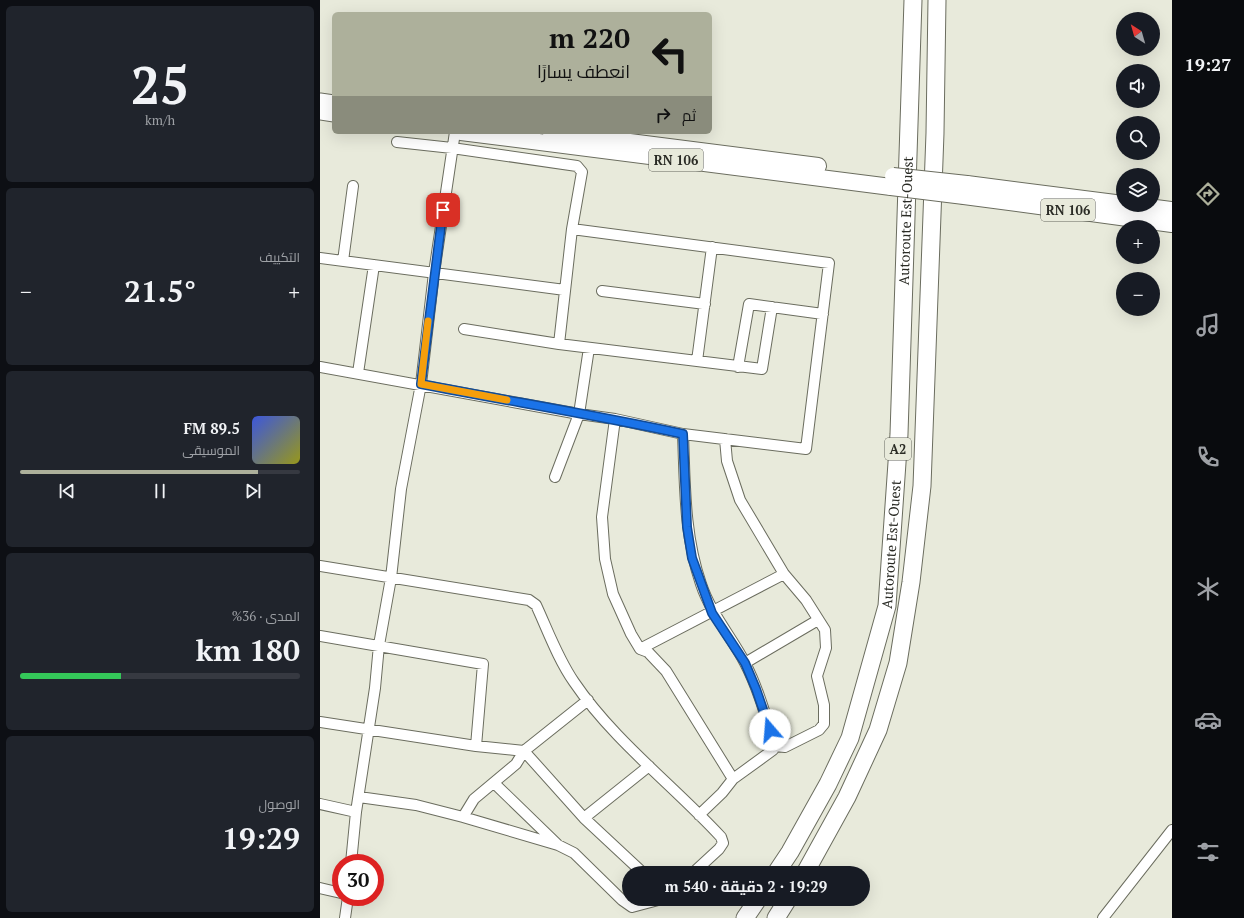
<!DOCTYPE html>
<html lang="ar">
<meta charset="utf-8">
<style>
body{margin:0;font-family:"PT Serif",Cairo,serif;background:#20242c;color:#f1f3f6;direction:rtl;height:100vh;display:flex;flex-direction:column;font-size:15px;white-space:nowrap}
*{box-sizing:border-box;margin:0}
p{font-size:13px;color:#9ea1a6}
.icon{flex:none;width:22px;height:22px;fill:none;stroke:currentColor;stroke-width:2;stroke-linecap:round;stroke-linejoin:round}
.map{position:relative;flex:1;overflow:hidden;direction:ltr}
.side{display:flex;flex-direction:column;gap:6px;padding:6px;background:#0d0f14;width:320px}
.side>*{flex:none}
.banner{position:absolute;left:12px;top:12px;width:380px;height:122px;border-radius:6px;box-shadow:0 4px 16px #0002;direction:rtl;background:#adb09b;color:#111;overflow:hidden}
.needle{width:26px;rotate:323deg}
.controls{position:absolute;left:796px;top:12px;display:grid;gap:8px}
.controls a{display:grid;place-items:center;width:44px;height:44px;border-radius:50%;background:#171b24;box-shadow:0 4px 16px #0002;font-size:20px}
.speed{position:absolute;left:12px;top:854px;display:flex;gap:8px;font-size:20px;font-weight:700;text-align:center}
.speed>*{display:grid;place-content:center;width:52px;height:52px;border-radius:50%;background:#171b24;box-shadow:0 4px 16px #0002;line-height:1}
.speed .limit{border:6px solid #d22;background:#fff;color:#111}
.pin{position:absolute;display:grid;place-items:center;width:34px;height:34px;color:#fff;margin:-17px;border-radius:8px;box-shadow:0 2px 6px #0006}
.me{position:absolute;width:44px;margin:-22px;rotate:342deg;stroke-linejoin:round;filter:drop-shadow(0 0 3px #0008)}
.turn{display:flex;align-items:center;gap:14px;height:84px;padding:0 16px;font-size:18px}
.turn .icon{width:52px;height:52px;stroke-width:2.5}
.turn b{display:block;font-size:28px;line-height:34px}
.then{display:flex;align-items:center;height:38px;padding:0 16px;background:#0003;gap:8px;font-size:15px}
.big{font-size:30px;font-weight:700;line-height:1.1}
.side .tile{flex:1;display:flex;flex-direction:column;justify-content:center;gap:6px;min-width:0;padding:0 14px;border-radius:6px;background:#20242c}
.side .dial{align-items:center;gap:0}
.dial b{font-size:52px;line-height:1}
.song{display:flex;align-items:center;gap:12px}
.cover{width:48px;height:48px;border-radius:6px;background:linear-gradient(135deg,hsl(230 70% 55%),hsl(60 70% 35%))}
.played{height:4px;border-radius:2px;background:linear-gradient(90deg,#adb09b 85%,#363941 85%)}
.keys{display:flex;justify-content:space-around;direction:ltr}
.heat{display:flex;justify-content:space-between;align-items:center;font-size:22px;direction:ltr}
.charge{height:6px;border-radius:3px;background:linear-gradient(90deg,#34c759 36%,#363941 0)}
.trip{position:absolute;left:302px;top:866px;width:248px;height:40px;border-radius:20px;background:#171b24;box-shadow:0 4px 16px #0002;font-weight:700;line-height:40px;text-align:center;direction:rtl}
main{display:flex;flex:1;min-height:0}
.dock{display:flex;flex-direction:column;width:72px;justify-content:space-around;align-items:center;background:#090b0e;color:#9ea1a6}
.dock .icon{width:28px;height:28px}
.dock .active{color:#adb09b}
.dock b{font-size:18px;color:#f1f3f6}
.map>svg:first-child{display:block}
</style>
<main>
<nav class="dock">
<b>19:27</b>
<svg class="icon active" aria-label="directions" viewBox="0 0 24 24"><path d="M12 3l9 9-9 9-9-9zM9 14v-3h6M13 9l2 2-2 2"/></svg>
<svg class="icon" aria-label="music" viewBox="0 0 24 24"><path d="M9 18V5l10-2v13"/><circle cx="6" cy="18" r="3"/><circle cx="16" cy="16" r="3"/></svg>
<svg class="icon" aria-label="phone" viewBox="0 0 24 24"><path d="M5 4h4l2 5-3 2q2 4 5 5l2-3 5 2v4C11 20 4 13 5 4z"/></svg>
<svg class="icon" aria-label="climate" viewBox="0 0 24 24"><path d="M12 3v18M4 7l16 10M4 17L20 7"/></svg>
<svg class="icon" aria-label="car" viewBox="0 0 24 24"><path d="M5 17H2v-5l4-1 3-4h7l3 4 3 1v5h-3M9 17h6M6 11h13"/><circle cx="7" cy="17" r="2"/><circle cx="17" cy="17" r="2"/></svg>
<svg class="icon" aria-label="filters" viewBox="0 0 24 24"><path d="M4 7h16M4 17h16"/><circle cx="9" cy="7" r="2"/><circle cx="15" cy="17" r="2"/></svg>
</nav>
<div class="map">
<svg width="852" height="918" viewBox="0 0 852 918">
<rect width="100%" height="100%" fill="#e8eadb"/>
<g fill="none" stroke-linecap="round" stroke-linejoin="round">
<g stroke="#6b6d5f" stroke-width="12">
<path id="minor" d="M77 142 132 148 257 166 262 172 252 229
M0 258 245 290
M23 261 33 186
M282 291 385 304
M144 329 239 344 442 369 452 307
M377 361 392 247
M0 367 259 414 295 419 363 434 486 449 509 263 252 229 239 344
M418 367 429 304 503 314
M38 373 54 265
M295 419 282 517 285 559 293 594 311 634 320 649 328 652 346 671 413 779
M363 434C365 484 364 535 381 584 391 614 411 636 425 663 438 688 446 717 454 743L453 750 413 779 402 793 379 815
M405 439 407 461 420 500 464 574 486 600 505 630 506 648 497 676 504 705V724L499 730 465 747 455 746
M235 477 259 414 269 348
M0 566 209 600 216 605C228 631 238 659 254 682 294 741 353 785 401 837L403 843 399 849 373 873
M0 636 163 664 156 746
M320 649 464 574
M425 663 498 620
M0 722 156 746 204 751 268 700
M174 783 237 844
M39 797 96 805 143 817 238 845 254 853 302 900 312 907 342 899
M0 804 36 812
M143 817 154 799 196 764 204 751 264 818 323 873
M264 818 329 766
M31 863 36 812 55 688 59 645 71 578 81 489 101 384 114 273 135 132
M0 888 21 893
M25 918 28 897
M783 918 852 830"/>
</g>
<g stroke="#6b6d5f" stroke-width="17">
<path id="primary" d="M0 101 14 103
M0 112 14 114"/>
</g>
<g stroke="#6b6d5f" stroke-width="18">
<path id="trunk" d="M141 132 571 187
M231 132 498 166
M647 184 803 204
M644 196 852 224
M812 205 852 210"/>
</g>
<g stroke="#6b6d5f" stroke-width="19">
<g id="motorway">
<path id="s1" d="M456 873 470 852 508 784 530 738 567 606 579 434 593 0"/>
<path d="M485 873 527 797 558 730 578 663 591 582 602 486 615 133 617 0"/>
<path d="M425 918 438 899"/>
<path d="M456 918 468 899"/>
</g>
</g>
<use href="#minor" stroke="#fff" stroke-width="10"/>
<use href="#primary" stroke="#fff" stroke-width="15"/>
<use href="#trunk" stroke="#fff" stroke-width="16"/>
<use href="#motorway" stroke="#fff" stroke-width="17"/>
<g stroke="#6b6d5f" stroke-width="18" stroke-linecap="butt">
<path id="trunk-bridge" d="M573 176 647 184
M571 187 644 196"/>
</g>
<use href="#trunk-bridge" stroke="#fff" stroke-width="16"/>
</g>
<g fill="none" stroke-linecap="round" stroke-linejoin="round">
<g stroke="#114b97" stroke-width="10">
<path id="route" d="M123 210 101 384C188 401 276 415 363 434L367 527 372 558 392 613 425 663 436 689 450 730"/>
</g>
<use href="#route" stroke="#1a73e8" stroke-width="7"/>
<path stroke="#f59e0b" stroke-width="7" d="M108 321 101 384 187 400"/>
</g>
<g text-anchor="middle" stroke-width="4" stroke-linejoin="round" paint-order="stroke">
<g fill="#e8eadb" stroke="#63645c" stroke-width="1">
<rect x="329" y="149" width="54" height="22" rx="3"/>
<rect x="721" y="199" width="54" height="22" rx="3"/>
<rect x="565" y="438" width="26" height="22" rx="3"/>
</g>
<g font-size="13" font-weight="bold" fill="#2a2b25">
<text x="356" y="165">RN 106</text>
<text x="748" y="215">RN 106</text>
<text x="578" y="454">A2</text>
</g>
<g font-size="14" fill="#2a2b25" stroke="#e8eadb">
<text dy="5" stroke="none"><textPath href="#s1" startOffset="677">Autoroute Est-Ouest</textPath></text>
<text dy="5" stroke="none"><textPath href="#s1" startOffset="353">Autoroute Est-Ouest</textPath></text>
</g>
</g>
</svg>
<div class="controls">
<a><svg class="needle" viewBox="-14 -14 28 28"><path d="M0-13l5 13h-10z" fill="#e53935"/><path d="M0 13l5-13h-10z" fill="#9ea1a6"/></svg></a>
<a><svg class="icon" aria-label="sound" viewBox="0 0 24 24"><path d="M4 9h4l5-4v14l-5-4H4zM17 9q2 3 0 6"/></svg></a>
<a><svg class="icon" aria-label="search" viewBox="0 0 24 24"><circle cx="10" cy="10" r="6"/><path d="M15 15l6 6"/></svg></a>
<a><svg class="icon" aria-label="layers" viewBox="0 0 24 24"><path d="M12 4l9 5-9 5-9-5zM3 14l9 5 9-5"/></svg></a>
<a>+</a>
<a>−</a>
</div>
<div class="speed"><div class="limit">30</div></div>
<div class="pin" style="left:123px;top:210px;background:#d93025"><svg class="icon" aria-label="arrive" viewBox="0 0 24 24"><path d="M6 21V4h12l-3 4 3 4H6"/></svg></div>
<svg class="me" style="left:450px;top:730px" viewBox="-20 -20 40 40"><circle r="19" fill="#fff"/><path d="M0-13L10 11 0 6-10 11z" fill="#1a73e8"/></svg>
<div class="trip">19:29 · 2 دقيقة · 540 m</div>
<div class="banner">
<div class="turn"><svg class="icon" aria-label="left" viewBox="0 0 24 24"><path d="M17 20v-9H6M10 6l-5 5 5 5"/></svg><div><b>220 m</b>انعطف يسارًا</div></div>
<div class="then">ثم<svg class="icon" aria-label="right" viewBox="0 0 24 24"><path d="M7 20v-9h11M14 6l5 5-5 5"/></svg></div>
</div>
</div>
<section class="side">
<div class="tile dial"><b>25</b><p>km/h</p></div>
<div class="tile"><p>التكييف</p>
<div class="heat"><a>−</a><b class="big">21.5°</b><a>+</a></div>
</div>
<div class="tile">
<div class="song"><i class="cover"></i><div><b>89.5 FM</b><p>الموسيقى</p></div></div>
<div class="played"></div>
<div class="keys"><svg class="icon" aria-label="previous" viewBox="0 0 24 24"><path d="M18 5L8 12l10 7zM5 5v14"/></svg><svg class="icon" aria-label="pause" viewBox="0 0 24 24"><path d="M8 5v14M16 5v14"/></svg><svg class="icon" aria-label="next" viewBox="0 0 24 24"><path d="M6 5l10 7-10 7zM19 5v14"/></svg></div>
</div>
<div class="tile"><p>المدى · 36%</p><b class="big">180 km</b><div class="charge"></div></div>
<div class="tile"><p>الوصول</p><b class="big">19:29</b></div>
</section>
</main>
